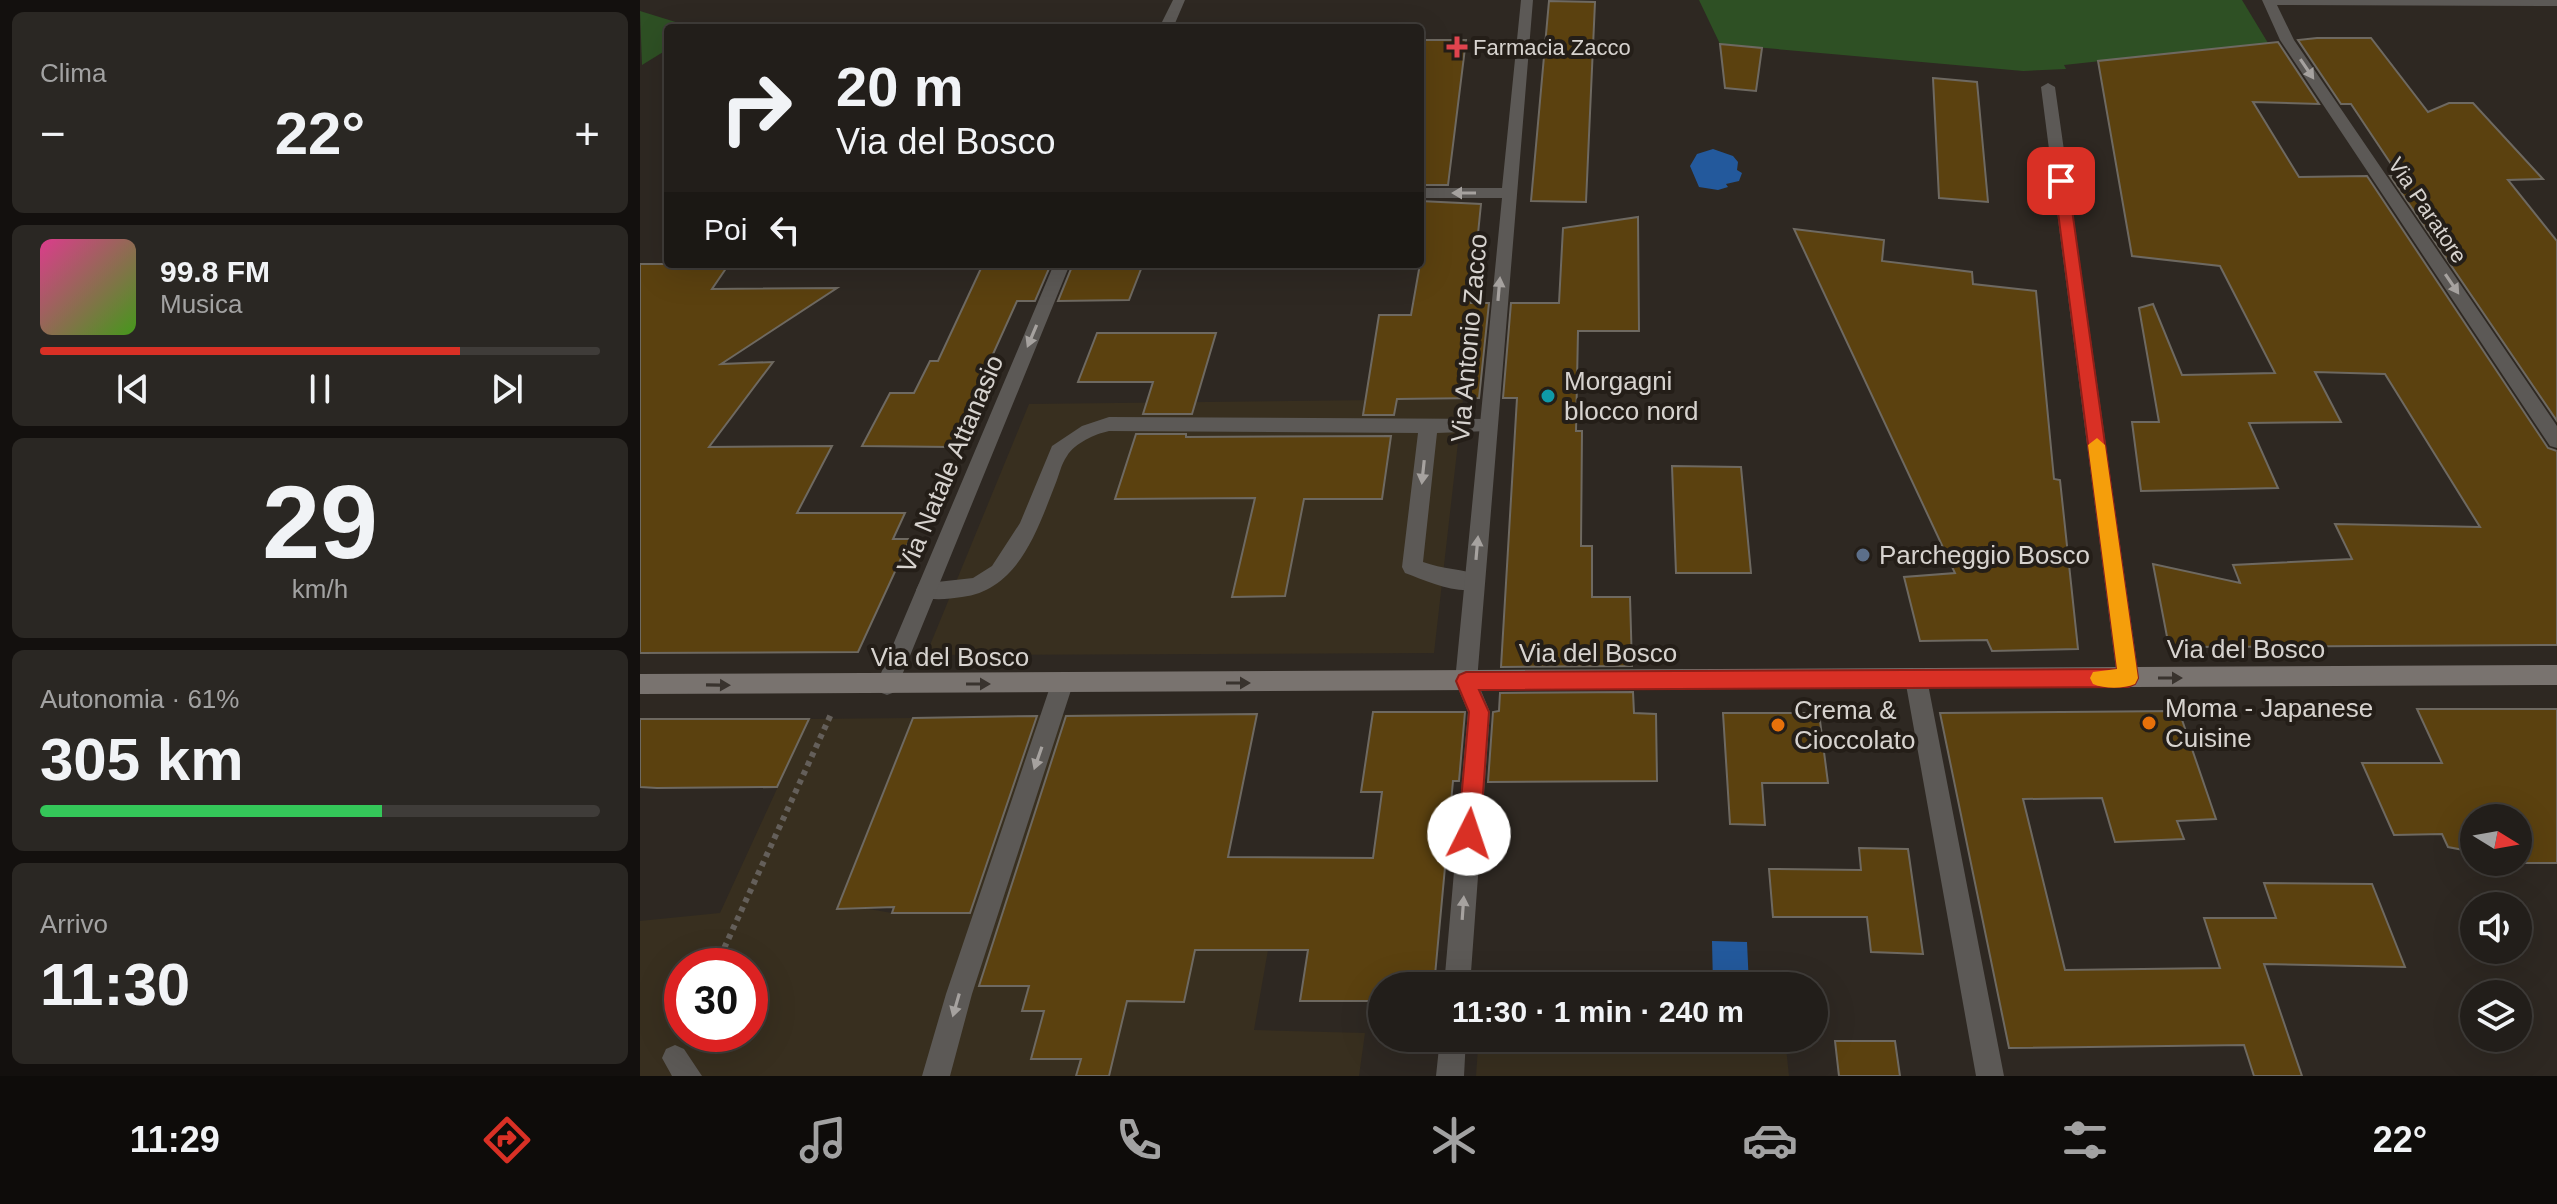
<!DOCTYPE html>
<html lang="it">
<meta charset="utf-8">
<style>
body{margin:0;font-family:Arial,sans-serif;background:#2a2723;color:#f1f3f6;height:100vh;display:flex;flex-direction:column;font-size:30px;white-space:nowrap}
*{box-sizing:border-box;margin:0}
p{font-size:26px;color:#a2a2a2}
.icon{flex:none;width:44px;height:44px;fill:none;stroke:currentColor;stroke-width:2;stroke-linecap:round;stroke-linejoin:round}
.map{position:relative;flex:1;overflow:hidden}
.sheet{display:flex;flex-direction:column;gap:12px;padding:12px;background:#13100e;width:640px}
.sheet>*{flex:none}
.banner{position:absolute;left:24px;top:24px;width:760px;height:244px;border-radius:8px;box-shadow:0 8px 32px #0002,0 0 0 2px #3f3c39;background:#221e1a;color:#f1f3f6;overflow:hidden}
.needle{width:52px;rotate:101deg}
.controls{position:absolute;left:1820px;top:804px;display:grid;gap:16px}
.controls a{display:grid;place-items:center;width:72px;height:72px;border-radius:50%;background:#221e1a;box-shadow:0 8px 32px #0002,0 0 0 2px #3f3c39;font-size:40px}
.speed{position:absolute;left:24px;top:948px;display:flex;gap:16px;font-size:40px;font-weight:700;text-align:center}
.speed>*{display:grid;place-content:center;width:104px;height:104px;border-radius:50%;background:#221e1a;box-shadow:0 8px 32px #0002,0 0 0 2px #3f3c39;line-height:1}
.speed .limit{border:12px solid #d22;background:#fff;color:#111}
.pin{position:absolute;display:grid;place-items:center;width:68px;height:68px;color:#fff;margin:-34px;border-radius:16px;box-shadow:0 4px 12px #0006}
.me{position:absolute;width:88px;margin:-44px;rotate:4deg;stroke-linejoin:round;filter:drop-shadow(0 0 6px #0008)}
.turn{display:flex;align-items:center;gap:28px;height:168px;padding:0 40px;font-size:36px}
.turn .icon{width:104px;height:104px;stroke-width:2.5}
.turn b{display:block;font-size:56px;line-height:68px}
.then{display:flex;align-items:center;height:76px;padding:0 40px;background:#0003;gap:16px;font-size:30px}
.big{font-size:60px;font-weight:700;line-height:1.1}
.sheet .widget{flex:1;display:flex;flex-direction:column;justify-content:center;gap:12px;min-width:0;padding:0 28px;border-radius:12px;background:#2a2723}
.sheet .dial{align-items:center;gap:0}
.dial b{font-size:104px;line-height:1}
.song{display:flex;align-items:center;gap:24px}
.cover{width:96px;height:96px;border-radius:12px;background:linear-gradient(135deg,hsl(330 70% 55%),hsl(100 70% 35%))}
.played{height:8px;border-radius:4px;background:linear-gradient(90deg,#d93025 75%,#3f3c39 75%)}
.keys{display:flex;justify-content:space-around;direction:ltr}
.heat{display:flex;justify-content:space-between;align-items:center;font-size:44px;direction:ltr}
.charge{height:12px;border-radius:6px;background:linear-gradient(90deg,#34c759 61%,#3f3c39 0)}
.trip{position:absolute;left:728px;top:972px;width:460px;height:80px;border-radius:40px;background:#221e1a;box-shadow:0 8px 32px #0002,0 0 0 2px #3f3c39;font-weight:700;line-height:80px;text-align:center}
.menu{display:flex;height:128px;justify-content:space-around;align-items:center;background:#0e0c0a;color:#a2a2a2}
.menu .icon{width:56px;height:56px}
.menu .selected{color:#d93025}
.menu b{font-size:36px;color:#f1f3f6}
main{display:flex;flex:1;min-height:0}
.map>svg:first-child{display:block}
</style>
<main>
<section class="sheet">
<div class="widget"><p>Clima</p>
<div class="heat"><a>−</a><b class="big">22°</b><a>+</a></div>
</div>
<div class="widget">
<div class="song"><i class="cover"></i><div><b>99.8 FM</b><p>Musica</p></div></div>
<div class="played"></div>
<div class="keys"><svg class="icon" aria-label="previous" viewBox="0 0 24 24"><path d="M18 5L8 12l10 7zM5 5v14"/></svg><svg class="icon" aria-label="pause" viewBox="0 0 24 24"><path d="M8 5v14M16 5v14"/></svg><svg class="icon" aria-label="next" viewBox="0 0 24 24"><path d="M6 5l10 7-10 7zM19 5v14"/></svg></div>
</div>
<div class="widget dial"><b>29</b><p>km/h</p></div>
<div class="widget"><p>Autonomia · 61%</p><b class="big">305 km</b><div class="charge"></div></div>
<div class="widget"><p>Arrivo</p><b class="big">11:30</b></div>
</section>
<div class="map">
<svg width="1917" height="1076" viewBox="0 0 1917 1076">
<rect width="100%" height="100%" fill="#2e2822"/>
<path fill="#382f1f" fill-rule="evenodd" d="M823 399 794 653 286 655 389 404Z
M443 714H617L570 949 628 950 614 1030 725 1033 719 1076H0V921L80 913 169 719 273 718 198 908H223L252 913H271L381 716ZM42 966H110V1034H42Z
M838 1047H1146L1149 1076H836Z"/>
<path fill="#2e5024" d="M1059 0H1602L1628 43 1424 65 1426 69 1383 71 1080 44Z
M0 11 55 28H28V49L2 65Z"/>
<path fill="#23599c" d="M1073 149 1093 156 1098 162 1097 170 1102 173 1099 181 1086 184 1088 187 1078 190 1059 187 1050 166 1057 154Z
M1072 941 1107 942 1109 986H1073Z"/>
<path fill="#5b410f" stroke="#6e6961" stroke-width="2" d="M909 1 955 2 946 202 891 201Z
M1677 38H1731L1788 112 1809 103H1833L1903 179 1868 180 1917 241V421L1750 176H1759L1711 104H1701L1658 40Z
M780 40H826L808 185H780Z
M1638 42 1679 104 1613 102 1659 177 1727 176 1908 448 1917 451V645L1529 647 1513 564 1600 583 1593 565 1712 559 1695 524 1840 527 1745 374 1675 372 1701 422 1609 423 1638 488 1501 491 1492 422H1519L1499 308 1513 304 1542 375 1635 373 1580 266 1492 256 1458 61Z
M1080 44 1122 48 1116 91 1085 88Z
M1293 78 1337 82 1348 202 1299 198Z
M780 201 841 204 831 303H849L839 398 757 399 754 415H723L739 315H771L780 264Z
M998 217 999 331H938L936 431H942L941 546H952V597H990L992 666 861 667 877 398H863L871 303H919L923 228Z
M1154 229 1244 240 1242 261 1332 272 1333 284 1396 291 1414 479 1420 480 1438 649 1352 651 1347 640 1280 641 1264 577 1315 573Z
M0 264H89L72 289 197 288 81 364 133 362 69 447 192 446 157 513H265L253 539H270L218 652 0 653Z
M343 264H411L395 301H377L311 447 222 446 250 393H274L290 361H298Z
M433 264H503L489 300 418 301Z
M457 333H576L552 414H503L513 382H438Z
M496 434H546V437L751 436 742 499H664L645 596 592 597 615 498 475 499Z
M1032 466 1101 467 1111 573H1036Z
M993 692 994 713 1016 714 1017 781 848 782 853 712 859 711 860 693Z
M1777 709H1917V863H1840L1878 862V818H1834V852L1808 847 1802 834 1754 835 1722 763H1802Z
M1539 711 1576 819 1537 821 1544 839 1475 842 1462 798 1383 799 1425 970 1580 968 1564 918H1636L1624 883 1732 884 1765 967 1624 964 1662 1076H1614L1604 1045 1369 1048 1300 713Z
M733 712H825L819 781H813L794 986H742V1001H660L668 950H555L544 1002 487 1001 469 1076H436L441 1059H391L404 1011H382L389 986H339L426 716 617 714 588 857 733 858 742 792H721Z
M1083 713H1179L1188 783H1122L1125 825 1090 824Z
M397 716 330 913H252L254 907 197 909 273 718Z
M0 719H169L137 787 17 788 0 787Z
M1219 848 1268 849 1283 954 1231 952 1227 917H1133L1129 869 1221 870Z
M1195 1041H1255L1260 1076H1199Z"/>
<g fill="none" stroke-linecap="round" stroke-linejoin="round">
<path stroke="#645f5a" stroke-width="6" stroke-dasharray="5 5" stroke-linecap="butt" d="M76 966 192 712"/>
<path fill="#5c5956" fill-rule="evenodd" d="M469 417 855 419 857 424 848 431 797 433 783 562C802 569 823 569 842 576L845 582 842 588C818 596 787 581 765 573L762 567 778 433 469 431C455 434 435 443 427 456 421 464 419 476 415 485 397 531 378 590 322 597 308 599 292 601 279 596L276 590 279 584 333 578 352 566 380 523 412 446 442 426Z
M1276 669 1284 672 1287 679 1364 1076H1336L1265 679 1268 672Z
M422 674 430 677 433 684 332 994 310 1076H282L306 994 411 684 414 677Z
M35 1045 44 1049 62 1076H32L22 1058 26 1049Z"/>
<path fill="#5c5956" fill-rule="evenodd" d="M533 0H545L533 28H519Z
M881 0H893L837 681 850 712 830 986H804L828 712 815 681 862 198H780V188H862Z
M1622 0H1917V6L1637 5 1654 40 1917 426V448L1910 446 1640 40Z
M1408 83 1415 87 1499 678 1496 685 1488 688 1480 685 1477 678 1401 87Z
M414 264H430L258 685 255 692 247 695 239 692 236 685Z
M800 1038H826L824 1076H796Z"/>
<path fill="#79736f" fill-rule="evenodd" d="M1917 665V685L0 694V674Z"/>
</g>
<defs><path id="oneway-solid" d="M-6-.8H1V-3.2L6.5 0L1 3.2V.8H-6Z" transform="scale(2)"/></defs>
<g fill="#a6a29f">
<use href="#oneway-solid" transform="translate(1667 69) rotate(56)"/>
<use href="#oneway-solid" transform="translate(824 193) rotate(-180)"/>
<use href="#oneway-solid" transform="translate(1812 284) rotate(56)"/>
<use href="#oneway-solid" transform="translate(859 289) rotate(-85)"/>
<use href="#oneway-solid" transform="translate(392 336) rotate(113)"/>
<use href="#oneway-solid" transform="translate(783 472) rotate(96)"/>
<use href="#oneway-solid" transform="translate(837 548) rotate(-85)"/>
<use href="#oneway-solid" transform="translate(398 758) rotate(109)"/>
<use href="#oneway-solid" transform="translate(823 908) rotate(-86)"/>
<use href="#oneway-solid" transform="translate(316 1005) rotate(106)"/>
</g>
<g fill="#39332e">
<use href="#oneway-solid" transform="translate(1530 678)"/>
<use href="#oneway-solid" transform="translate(598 683)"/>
<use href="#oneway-solid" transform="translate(338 684)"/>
<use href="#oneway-solid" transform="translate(78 685) rotate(1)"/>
</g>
<path fill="#d93025" stroke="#8d1f18" stroke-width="2" d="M1421 176 1428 181 1498 678 1495 684 1488 687 839 690 849 712 840 834 837 841 829 844 822 841 818 834 829 712 816 681 819 675 826 672 1477 669 1414 181Z"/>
<path fill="#f59e0b" d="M1457 438 1465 445 1498 678 1495 684C1483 689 1465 689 1453 684L1450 678 1453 672 1477 669 1448 445Z"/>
<path fill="#e0444e" stroke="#241e18" stroke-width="3" d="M813 35h8v8h8v8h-8v8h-8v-8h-8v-8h8z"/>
<circle fill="#0f9aa8" stroke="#241e18" stroke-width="3" cx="908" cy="396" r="8"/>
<circle fill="#5c6f8a" stroke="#241e18" stroke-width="3" cx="1223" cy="555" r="8"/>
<g fill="#e8710a" stroke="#241e18" stroke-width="3">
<circle cx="1509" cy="723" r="8"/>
<circle cx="1138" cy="725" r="8"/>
</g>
<g text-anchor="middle" stroke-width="8" stroke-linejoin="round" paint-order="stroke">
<g font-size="22" fill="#d7d3cf" stroke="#241e18" text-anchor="start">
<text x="833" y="55">Farmacia Zacco</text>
</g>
<g font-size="22" fill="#d7d3cf" stroke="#241e18">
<text transform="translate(1788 210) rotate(56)" y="8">Via Paratore</text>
</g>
<g font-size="26" fill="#d7d3cf" stroke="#241e18">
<text transform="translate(829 338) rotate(-85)" y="9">Via Antonio Zacco</text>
<text transform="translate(310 464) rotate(-67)" y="9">Via Natale Attanasio</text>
<text x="1606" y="658">Via del Bosco</text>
<text x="958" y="662">Via del Bosco</text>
<text x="310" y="666">Via del Bosco</text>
</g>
<g font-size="26" fill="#d7d3cf" stroke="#241e18" text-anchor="start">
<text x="924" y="390">Morgagni<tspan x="924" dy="30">blocco nord</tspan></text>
<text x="1239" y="564">Parcheggio Bosco</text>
<text x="1525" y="717">Moma - Japanese<tspan x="1525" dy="30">Cuisine</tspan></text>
<text x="1154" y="719">Crema &amp;<tspan x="1154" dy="30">Cioccolato</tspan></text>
</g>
</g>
</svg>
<div class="controls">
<a><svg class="needle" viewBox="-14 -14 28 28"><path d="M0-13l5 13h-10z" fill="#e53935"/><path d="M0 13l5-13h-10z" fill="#a2a2a2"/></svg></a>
<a><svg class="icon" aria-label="sound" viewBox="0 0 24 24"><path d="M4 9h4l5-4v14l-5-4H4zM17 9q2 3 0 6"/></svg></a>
<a><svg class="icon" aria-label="layers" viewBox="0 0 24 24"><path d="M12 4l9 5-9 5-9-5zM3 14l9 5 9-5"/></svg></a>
</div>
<div class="speed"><div class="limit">30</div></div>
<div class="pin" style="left:1421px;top:181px;background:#d93025"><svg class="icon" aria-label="arrive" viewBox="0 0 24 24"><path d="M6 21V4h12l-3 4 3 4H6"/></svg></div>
<svg class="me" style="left:829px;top:834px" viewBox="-20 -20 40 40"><circle r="19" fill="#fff"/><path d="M0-13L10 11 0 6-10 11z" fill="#d93025"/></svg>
<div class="trip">11:30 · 1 min · 240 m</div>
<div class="banner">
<div class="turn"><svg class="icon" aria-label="right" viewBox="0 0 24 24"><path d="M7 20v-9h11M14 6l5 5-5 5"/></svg><div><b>20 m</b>Via del Bosco</div></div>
<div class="then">Poi<svg class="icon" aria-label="left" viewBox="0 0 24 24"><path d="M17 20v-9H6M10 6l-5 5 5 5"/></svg></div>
</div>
</div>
</main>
<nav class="menu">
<b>11:29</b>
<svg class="icon selected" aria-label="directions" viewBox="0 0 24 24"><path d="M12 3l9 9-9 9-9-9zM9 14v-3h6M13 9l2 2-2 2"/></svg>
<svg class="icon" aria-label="music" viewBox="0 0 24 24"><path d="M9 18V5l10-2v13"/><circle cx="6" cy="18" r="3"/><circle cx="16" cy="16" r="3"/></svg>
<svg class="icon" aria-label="phone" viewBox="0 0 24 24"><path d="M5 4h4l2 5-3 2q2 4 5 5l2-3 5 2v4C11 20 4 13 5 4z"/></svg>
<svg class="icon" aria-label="climate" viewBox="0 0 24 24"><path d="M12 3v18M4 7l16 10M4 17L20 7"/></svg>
<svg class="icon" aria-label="car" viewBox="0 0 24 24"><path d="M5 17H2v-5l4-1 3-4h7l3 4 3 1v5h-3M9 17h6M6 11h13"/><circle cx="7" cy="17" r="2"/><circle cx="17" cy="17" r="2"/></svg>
<svg class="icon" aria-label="filters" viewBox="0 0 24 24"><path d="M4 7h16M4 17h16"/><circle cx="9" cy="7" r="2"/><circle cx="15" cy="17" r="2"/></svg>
<b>22°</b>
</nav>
